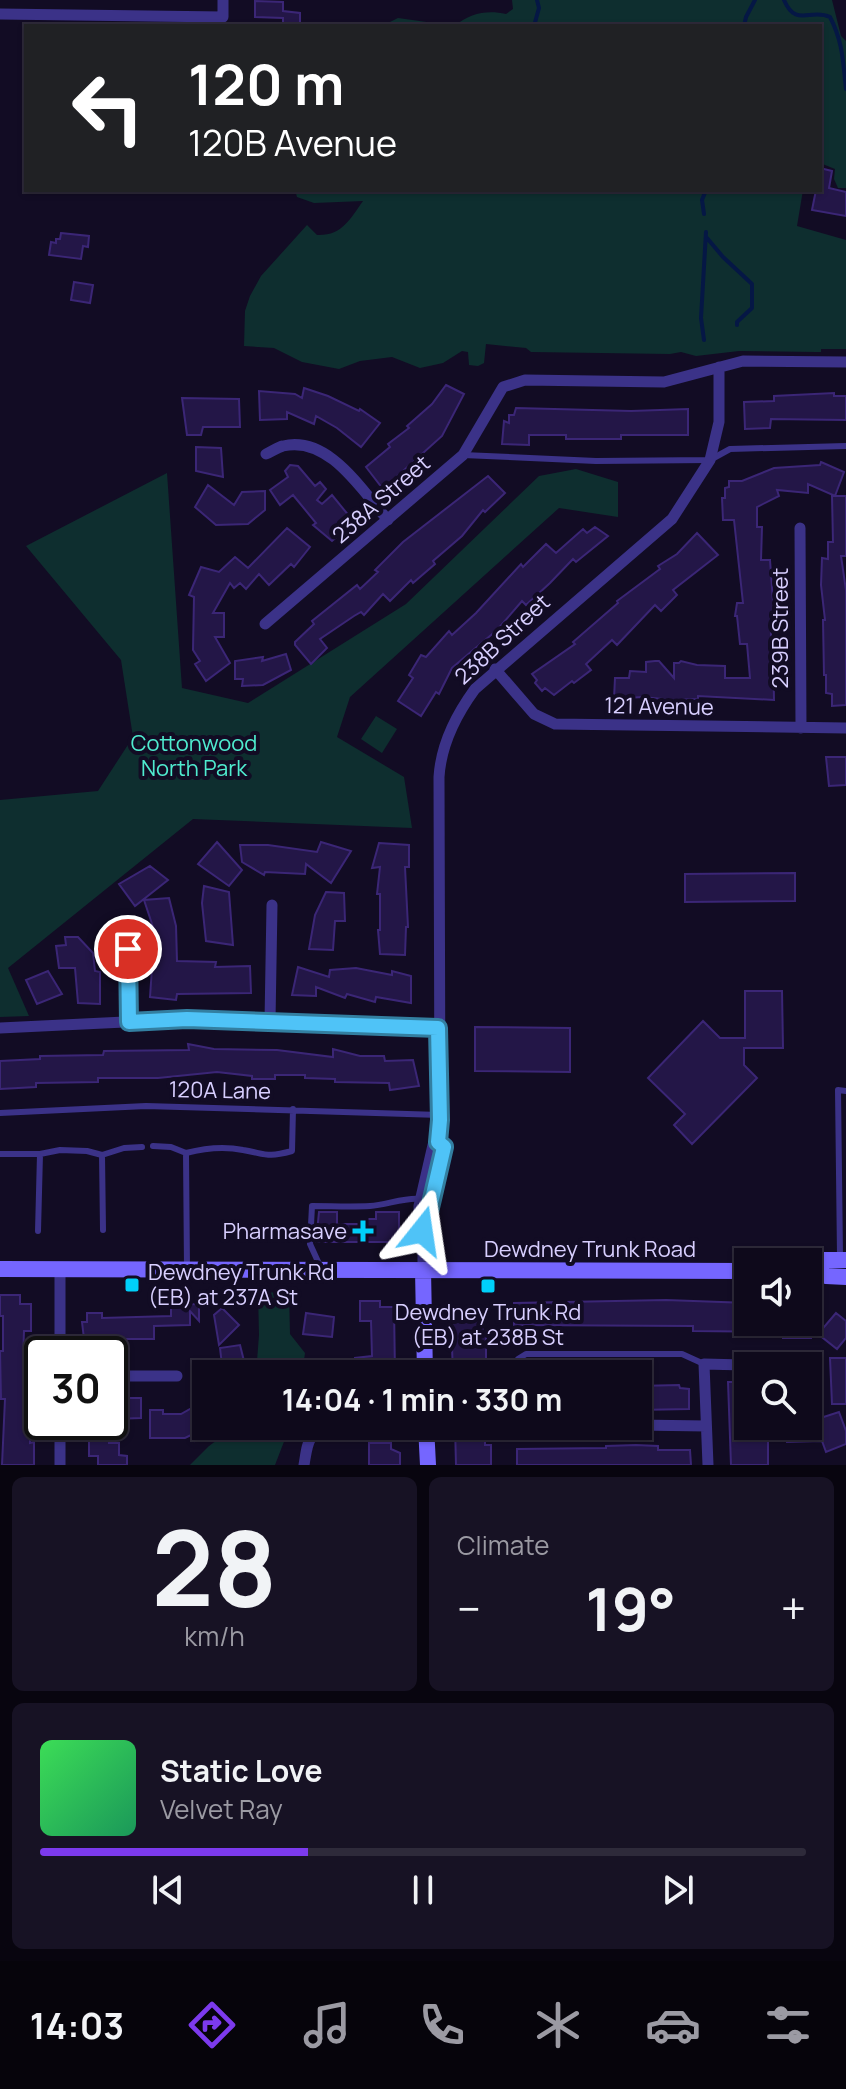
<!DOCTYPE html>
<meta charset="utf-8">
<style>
body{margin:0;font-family:Manrope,sans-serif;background:#171224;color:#f1f3f6;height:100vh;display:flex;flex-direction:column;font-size:30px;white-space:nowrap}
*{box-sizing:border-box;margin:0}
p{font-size:26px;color:#9b9aa3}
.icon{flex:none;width:44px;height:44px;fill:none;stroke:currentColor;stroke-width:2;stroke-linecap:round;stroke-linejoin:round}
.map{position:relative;height:1465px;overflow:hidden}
.details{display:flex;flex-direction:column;gap:12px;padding:12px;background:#08050f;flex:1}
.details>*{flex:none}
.top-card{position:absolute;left:24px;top:24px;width:798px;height:168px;border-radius:0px;box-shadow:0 2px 6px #0004,0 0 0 2px #2e2a3a;background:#202124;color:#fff;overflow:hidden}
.tools{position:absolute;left:734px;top:1248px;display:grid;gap:16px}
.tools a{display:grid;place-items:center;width:88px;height:88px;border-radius:0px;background:#0e091b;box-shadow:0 2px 6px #0004,0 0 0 2px #2e2a3a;font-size:40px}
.speed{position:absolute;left:24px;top:1336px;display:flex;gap:16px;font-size:40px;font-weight:700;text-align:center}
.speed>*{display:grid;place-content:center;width:104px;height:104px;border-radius:50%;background:#0e091b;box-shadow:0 2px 6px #0004,0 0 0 2px #2e2a3a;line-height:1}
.speed .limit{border:4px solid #111;border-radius:12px;background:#fff;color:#111}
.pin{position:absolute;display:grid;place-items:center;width:68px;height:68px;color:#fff;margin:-34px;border:4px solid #fff;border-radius:50%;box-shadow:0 2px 8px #0007}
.me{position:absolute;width:88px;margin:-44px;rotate:15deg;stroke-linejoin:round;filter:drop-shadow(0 0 6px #0008)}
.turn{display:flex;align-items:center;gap:28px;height:168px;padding:0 32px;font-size:36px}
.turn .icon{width:104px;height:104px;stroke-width:2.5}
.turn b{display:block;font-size:56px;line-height:68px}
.big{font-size:60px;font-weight:700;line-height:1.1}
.details .tile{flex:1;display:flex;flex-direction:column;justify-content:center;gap:12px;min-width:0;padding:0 28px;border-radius:12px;background:#171224}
.details .dial{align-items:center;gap:0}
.dial b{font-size:104px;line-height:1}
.song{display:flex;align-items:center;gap:24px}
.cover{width:96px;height:96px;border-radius:12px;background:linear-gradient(135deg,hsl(130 70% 55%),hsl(150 70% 35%))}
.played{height:8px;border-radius:4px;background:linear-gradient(90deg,#7c3aed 35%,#2e2a3a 35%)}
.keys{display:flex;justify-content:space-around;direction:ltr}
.heat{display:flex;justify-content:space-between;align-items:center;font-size:44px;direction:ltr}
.details .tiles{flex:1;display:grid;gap:12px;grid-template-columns:1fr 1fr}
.tile:last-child{grid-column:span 2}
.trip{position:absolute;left:192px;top:1360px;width:460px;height:80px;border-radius:0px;background:#0e091b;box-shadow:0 2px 6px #0004,0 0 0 2px #2e2a3a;font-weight:700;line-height:80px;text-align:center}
.dock{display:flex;height:128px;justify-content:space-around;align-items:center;background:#06040b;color:#9b9aa3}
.dock .icon{width:56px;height:56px}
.dock .current{color:#7c3aed}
.dock b{font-size:36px;color:#f1f3f6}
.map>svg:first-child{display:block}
</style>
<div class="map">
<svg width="846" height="1465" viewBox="0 0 846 1465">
<rect width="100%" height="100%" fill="#120c24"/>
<path fill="#0e2e2f" d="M512 0H832L841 36 846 41V188H838L834 179 835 169 820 163V26H382L398 18 455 26C470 13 487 10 506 14L513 9Z
M295 190H803L797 226 846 240V349H821V352H817L739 351 696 356 681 352 670 354 531 352 526 348 486 344 484 363 478 366 469 365 468 352 462 351 443 363 420 368 392 357 360 361 339 369 302 362 274 348 244 346 245 311 250 296 261 276 307 225 317 235C342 236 350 219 363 201L314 203 297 197Z
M576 469 618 482V517L559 508 350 697 337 737 404 777 412 828 193 819 8 968 29 1016 0 1017V800L98 791 133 737 121 660 26 546 167 473 182 688 248 703 406 604 539 476Z
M376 716 397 729 382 753 361 739Z
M258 1292 289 1293 290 1334 305 1353 302 1374H256L259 1335Z
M236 1426H290L275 1465H190L209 1446Z"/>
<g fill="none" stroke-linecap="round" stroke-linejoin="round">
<path stroke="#051745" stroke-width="4" d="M784 0C796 28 810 8 830 17 843 42 843 62 846 89
M534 26 539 8 537 0
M744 26 746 17 755 0
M704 214 702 200 706 190
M707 238 723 257 752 284V308L737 322V325
M704 340 701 318 706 232"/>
</g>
<path fill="#231647" stroke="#3b2676" stroke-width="2" d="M255 1 283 2V11L300 13V23H296V26H283V18L255 17Z
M820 168 832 171 829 188 846 192V216L812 210 816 190H820Z
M61 233 89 236 88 247 83 246 81 259 49 255 51 242 56 243V239H60Z
M74 282 93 285 90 303 71 300Z
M446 385 464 394 442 436 383 489 366 467 390 447 388 444 409 428 407 426 432 404Z
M304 388 328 396 359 411 360 409 380 423 361 447 337 428 316 416 314 424 287 412V419L260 420 259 391 295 394 302 398Z
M834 393V396H846V420L771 419 770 428 745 429 744 402 774 401V396Z
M182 398 239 399 240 427H203L201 435H187Z
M516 408 631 411 688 409V435H621V439H566V435H529V445L502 444 504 421 509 423V415H514Z
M196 447 221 448 223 477 196 471Z
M821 462 844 472 835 496 808 484V493L777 490 779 496 757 507V527H762L761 560H770L774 616H771V646H773L774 700 698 696V699L673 700 642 697 614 699 615 678H629L630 671 646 672V662L655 661H659L674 678V663H679L681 661 697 665 725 666V678H750L747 644H740L737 616H735L737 603H743L734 520H723L722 498H725V488L729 487V481H742L774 468 820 465Z
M290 465 298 466 315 486 320 482 326 489 317 500 322 504 332 495 354 522 332 541 313 525 316 523 293 495 280 505 270 490 288 477 285 471Z
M488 476 505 493 485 512 483 510 462 536 433 561 435 564 413 583 411 580 390 601 383 594 364 615 361 612 354 616 320 639 327 648 311 664 295 645V642L314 624 312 621 357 585 360 589 378 572 375 570 403 542Z
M208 485 234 505 242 492 265 491V510L248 524 216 525 195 507Z
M832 496H846V556H841L846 590V705L832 706V694L826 693V675H824L823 620H825L821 585 822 558 828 559V542H833Z
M595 527 608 536 576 562 573 559 550 583 526 605 522 601 497 630 452 668 439 694 436 692 421 716 398 701 413 678 409 675 421 655 426 657 449 631 452 635 476 613 521 564 523 567 546 544 556 553 583 529 587 533Z
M287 528 310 547 294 567 291 564 269 585 259 574 246 589 240 583 234 588 230 583 213 613H224V637H215L230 663 206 681 195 664 200 661 193 650 194 597 189 595 201 567 219 572 235 557 248 568Z
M697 533 718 555 673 590 677 595 661 611 655 605 617 645 612 640 586 664 591 670 574 683 572 681 554 695 545 688 542 691 535 683 537 680 532 674 575 644 573 642 618 603 617 601 660 569 658 566 677 554Z
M286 654 291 670 263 685 242 686 243 679H235V661L263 657 262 661Z
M826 757H846V785L829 786Z
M217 842 242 870 229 886 198 864Z
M321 842 351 851 331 883 306 864 305 874 265 872 264 875 242 862 240 845H268L317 852Z
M379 843 409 845V867H405L408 927H406L405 955 380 954 378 930H380V894H377L380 867 372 868Z
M150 866 168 880 135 906 119 884Z
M795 873V901L685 902V874Z
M204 886 229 892 233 945 206 941 202 903Z
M326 892 344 893 345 921H335L333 950 309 949 315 915Z
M169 898 176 926 177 961 216 962 215 967 250 966 251 993 177 994 176 1000 150 997 152 968H154L151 933H155L144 900Z
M65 937H78L93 953 95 971 100 972V1004L78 1003 75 968H59L56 946 66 945Z
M298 967 329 977 330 970 356 968 392 975V971L411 976V1003L376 997 375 1002 347 994 345 998 316 987V996L292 995Z
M48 971 62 994 37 1004 26 980Z
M745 991H782L783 1048H744V1065L757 1078 692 1144 674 1125 685 1114 648 1078 703 1021 720 1038H745Z
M475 1027 570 1028V1072L475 1071Z
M188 1044 214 1049 277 1050 333 1057V1049L360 1056H384L385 1061 413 1060 419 1086 390 1090 389 1083 335 1082V1079L305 1078V1075H275V1079H252V1076L217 1072 158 1078H98V1082L36 1083V1087L0 1089V1061L40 1059V1056L103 1055 104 1051 189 1050Z
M319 1212H337V1224H360V1219H376V1212H399V1242H316Z
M0 1295H20V1304H31V1331H24L23 1358H32L33 1416H30V1443L34 1442V1465H2L5 1399H1L0 1351H3V1316H0Z
M666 1300 748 1303V1322H811V1338H783V1332L693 1331V1326L514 1325V1303Z
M360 1301H380V1307H394L395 1374 355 1372V1358L372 1356 371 1321H360Z
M199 1304V1321L190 1311V1325L154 1326V1339H120V1347H85L82 1322H87V1313H102V1318L171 1316V1305Z
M222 1308 239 1325 219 1345 214 1315Z
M463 1310H482L483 1336H486V1374H453L451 1320H463Z
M306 1313 334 1317 332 1337 303 1334Z
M836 1313 846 1321V1338L837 1349 818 1334Z
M240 1345 246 1369 218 1374 216 1367 222 1365 220 1348Z
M830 1358H846V1404H832Z
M728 1382H748V1426H763V1435H768V1465H731Z
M679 1385 680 1388 689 1389V1409L638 1410V1386Z
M123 1398H141V1418L114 1419V1400Z
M206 1400 207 1435 195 1441 191 1435 185 1438H150V1410H163V1414H181Z
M839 1412 846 1431V1444L826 1452 822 1441 787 1442 786 1426H808V1422Z
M84 1422H108L109 1443H119V1455L127 1456V1465H98V1456H89V1434H84Z
M455 1426H485V1445H491V1465H456Z
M369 1443H391V1449L400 1453V1465H369Z
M636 1445 658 1446V1450H690L691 1465H517V1449L606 1448V1446Z"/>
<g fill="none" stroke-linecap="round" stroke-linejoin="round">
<path stroke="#3b3288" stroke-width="6" d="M463 455 596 461 710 460 730 449 846 446
M0 1113 146 1106 440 1115
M153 1146 171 1147 186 1153
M0 1154H40L60 1150 87 1151 102 1155 124 1148 142 1147
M102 1155 103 1230
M38 1231 40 1154
M840 1256 838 1090 846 1091
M320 1266 310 1244 312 1206C331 1206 351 1207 370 1206 386 1205 406 1197 420 1199
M187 1269 186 1153C205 1148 224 1146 243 1150 267 1154 266 1158 292 1151L293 1109
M518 1374V1359L526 1354H682L704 1364"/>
<path stroke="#3b3288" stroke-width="11" d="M0 14 223 17V0
M266 454C271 452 278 447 283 446 329 435 362 491 388 520
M800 528 801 728
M265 624 463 455 503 387 525 380 664 382 743 361 846 362
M495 669 534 714 555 724 846 728
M118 926 128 949 129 1022
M270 1021 272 905
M0 1028 187 1019 438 1028
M423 1216 429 1212 442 1154 444 1147 438 1142
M60 1269V1354
M423 1270V1216L419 1211V1206L433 1145 438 1142 440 1120 439 777C441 744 456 715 475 689L672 519 710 460 719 422V367
M110 1376H177
M60 1422V1465
M638 1425 706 1426
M390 1426 426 1427
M304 1465C308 1441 307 1434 331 1426
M708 1465 704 1364 782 1366"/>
<path stroke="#7566ff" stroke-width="16" d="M0 1269 748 1271
M808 1269H818L826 1276 846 1277
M818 1269 824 1260H846
M423 1270 425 1374
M426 1426 428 1465"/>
</g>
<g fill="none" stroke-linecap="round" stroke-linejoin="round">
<g stroke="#337fa1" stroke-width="20">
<path id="route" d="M128 949 129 1022 187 1019 438 1028 440 1120 438 1142 444 1147 429 1212 423 1216 422 1231"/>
</g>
<use href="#route" stroke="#4fc3f7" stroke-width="14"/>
</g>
<g fill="#00d0fa" stroke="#120c24" stroke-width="3">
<path d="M359 1219h8v8h8v8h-8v8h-8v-8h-8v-8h8z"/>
<rect x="124" y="1277" width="16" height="16" rx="4"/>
<rect x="480" y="1278" width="16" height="16" rx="4"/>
</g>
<g text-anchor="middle" stroke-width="8" stroke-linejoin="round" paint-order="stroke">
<g font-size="22" fill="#d8cfff" stroke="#120c24">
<text transform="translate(381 499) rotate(-41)" y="8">238A Street</text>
<text transform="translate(780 628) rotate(-90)" y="8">239B Street</text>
<text transform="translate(502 639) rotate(-43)" y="8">238B Street</text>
<text transform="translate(659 706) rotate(1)" y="8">121 Avenue</text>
<text transform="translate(220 1090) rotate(1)" y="8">120A Lane</text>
<text x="590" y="1257">Dewdney Trunk Road</text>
</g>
<g font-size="22" fill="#4febcf" stroke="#120c24">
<text x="194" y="751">Cottonwood<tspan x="194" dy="25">North Park</tspan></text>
</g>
<g font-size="22" fill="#d8cfff" stroke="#120c24" text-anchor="end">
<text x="347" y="1239">Pharmasave</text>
<text x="148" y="1280" text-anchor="start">Dewdney Trunk Rd<tspan x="148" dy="25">(EB) at 237A St</tspan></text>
<text x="488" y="1320" text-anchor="middle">Dewdney Trunk Rd<tspan x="488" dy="25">(EB) at 238B St</tspan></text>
</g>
</g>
</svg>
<div class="tools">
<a><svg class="icon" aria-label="sound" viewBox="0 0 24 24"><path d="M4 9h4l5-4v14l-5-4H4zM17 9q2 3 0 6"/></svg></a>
<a><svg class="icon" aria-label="search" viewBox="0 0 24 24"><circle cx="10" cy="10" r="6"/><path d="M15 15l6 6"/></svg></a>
</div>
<div class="speed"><div class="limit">30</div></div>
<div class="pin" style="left:128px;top:949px;background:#d93025"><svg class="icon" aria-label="arrive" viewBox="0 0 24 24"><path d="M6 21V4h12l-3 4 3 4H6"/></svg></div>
<svg class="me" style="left:422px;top:1231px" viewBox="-20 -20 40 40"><path d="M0-17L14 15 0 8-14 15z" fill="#4fc3f7" stroke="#fff" stroke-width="4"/></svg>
<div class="trip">14:04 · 1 min · 330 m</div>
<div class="top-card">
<div class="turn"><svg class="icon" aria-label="left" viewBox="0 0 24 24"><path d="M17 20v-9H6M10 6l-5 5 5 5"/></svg><div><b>120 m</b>120B Avenue</div></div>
</div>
</div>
<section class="details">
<div class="tiles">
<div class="tile dial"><b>28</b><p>km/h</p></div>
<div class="tile"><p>Climate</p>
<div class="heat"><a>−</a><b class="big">19°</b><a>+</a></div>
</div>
<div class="tile">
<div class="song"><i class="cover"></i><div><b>Static Love</b><p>Velvet Ray</p></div></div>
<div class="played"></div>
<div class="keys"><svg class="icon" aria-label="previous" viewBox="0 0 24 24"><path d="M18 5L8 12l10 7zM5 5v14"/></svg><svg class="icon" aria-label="pause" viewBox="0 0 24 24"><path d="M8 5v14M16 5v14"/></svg><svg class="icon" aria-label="next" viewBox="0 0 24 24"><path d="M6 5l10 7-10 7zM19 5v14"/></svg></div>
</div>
</div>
</section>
<nav class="dock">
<b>14:03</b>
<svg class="icon current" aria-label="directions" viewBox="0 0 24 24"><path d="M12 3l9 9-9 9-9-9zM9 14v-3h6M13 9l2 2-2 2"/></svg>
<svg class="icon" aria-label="music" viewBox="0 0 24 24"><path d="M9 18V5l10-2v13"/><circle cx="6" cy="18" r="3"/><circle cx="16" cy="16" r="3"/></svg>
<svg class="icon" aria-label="phone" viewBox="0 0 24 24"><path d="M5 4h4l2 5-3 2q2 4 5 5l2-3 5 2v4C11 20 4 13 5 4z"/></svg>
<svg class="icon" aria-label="climate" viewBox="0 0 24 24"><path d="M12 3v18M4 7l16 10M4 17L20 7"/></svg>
<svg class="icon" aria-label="car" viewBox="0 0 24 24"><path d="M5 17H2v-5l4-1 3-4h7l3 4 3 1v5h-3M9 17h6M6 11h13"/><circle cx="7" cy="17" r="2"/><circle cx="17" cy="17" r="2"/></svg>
<svg class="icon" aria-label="filters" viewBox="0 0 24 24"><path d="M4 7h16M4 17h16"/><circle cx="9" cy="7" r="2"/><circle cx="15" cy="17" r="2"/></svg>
</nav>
